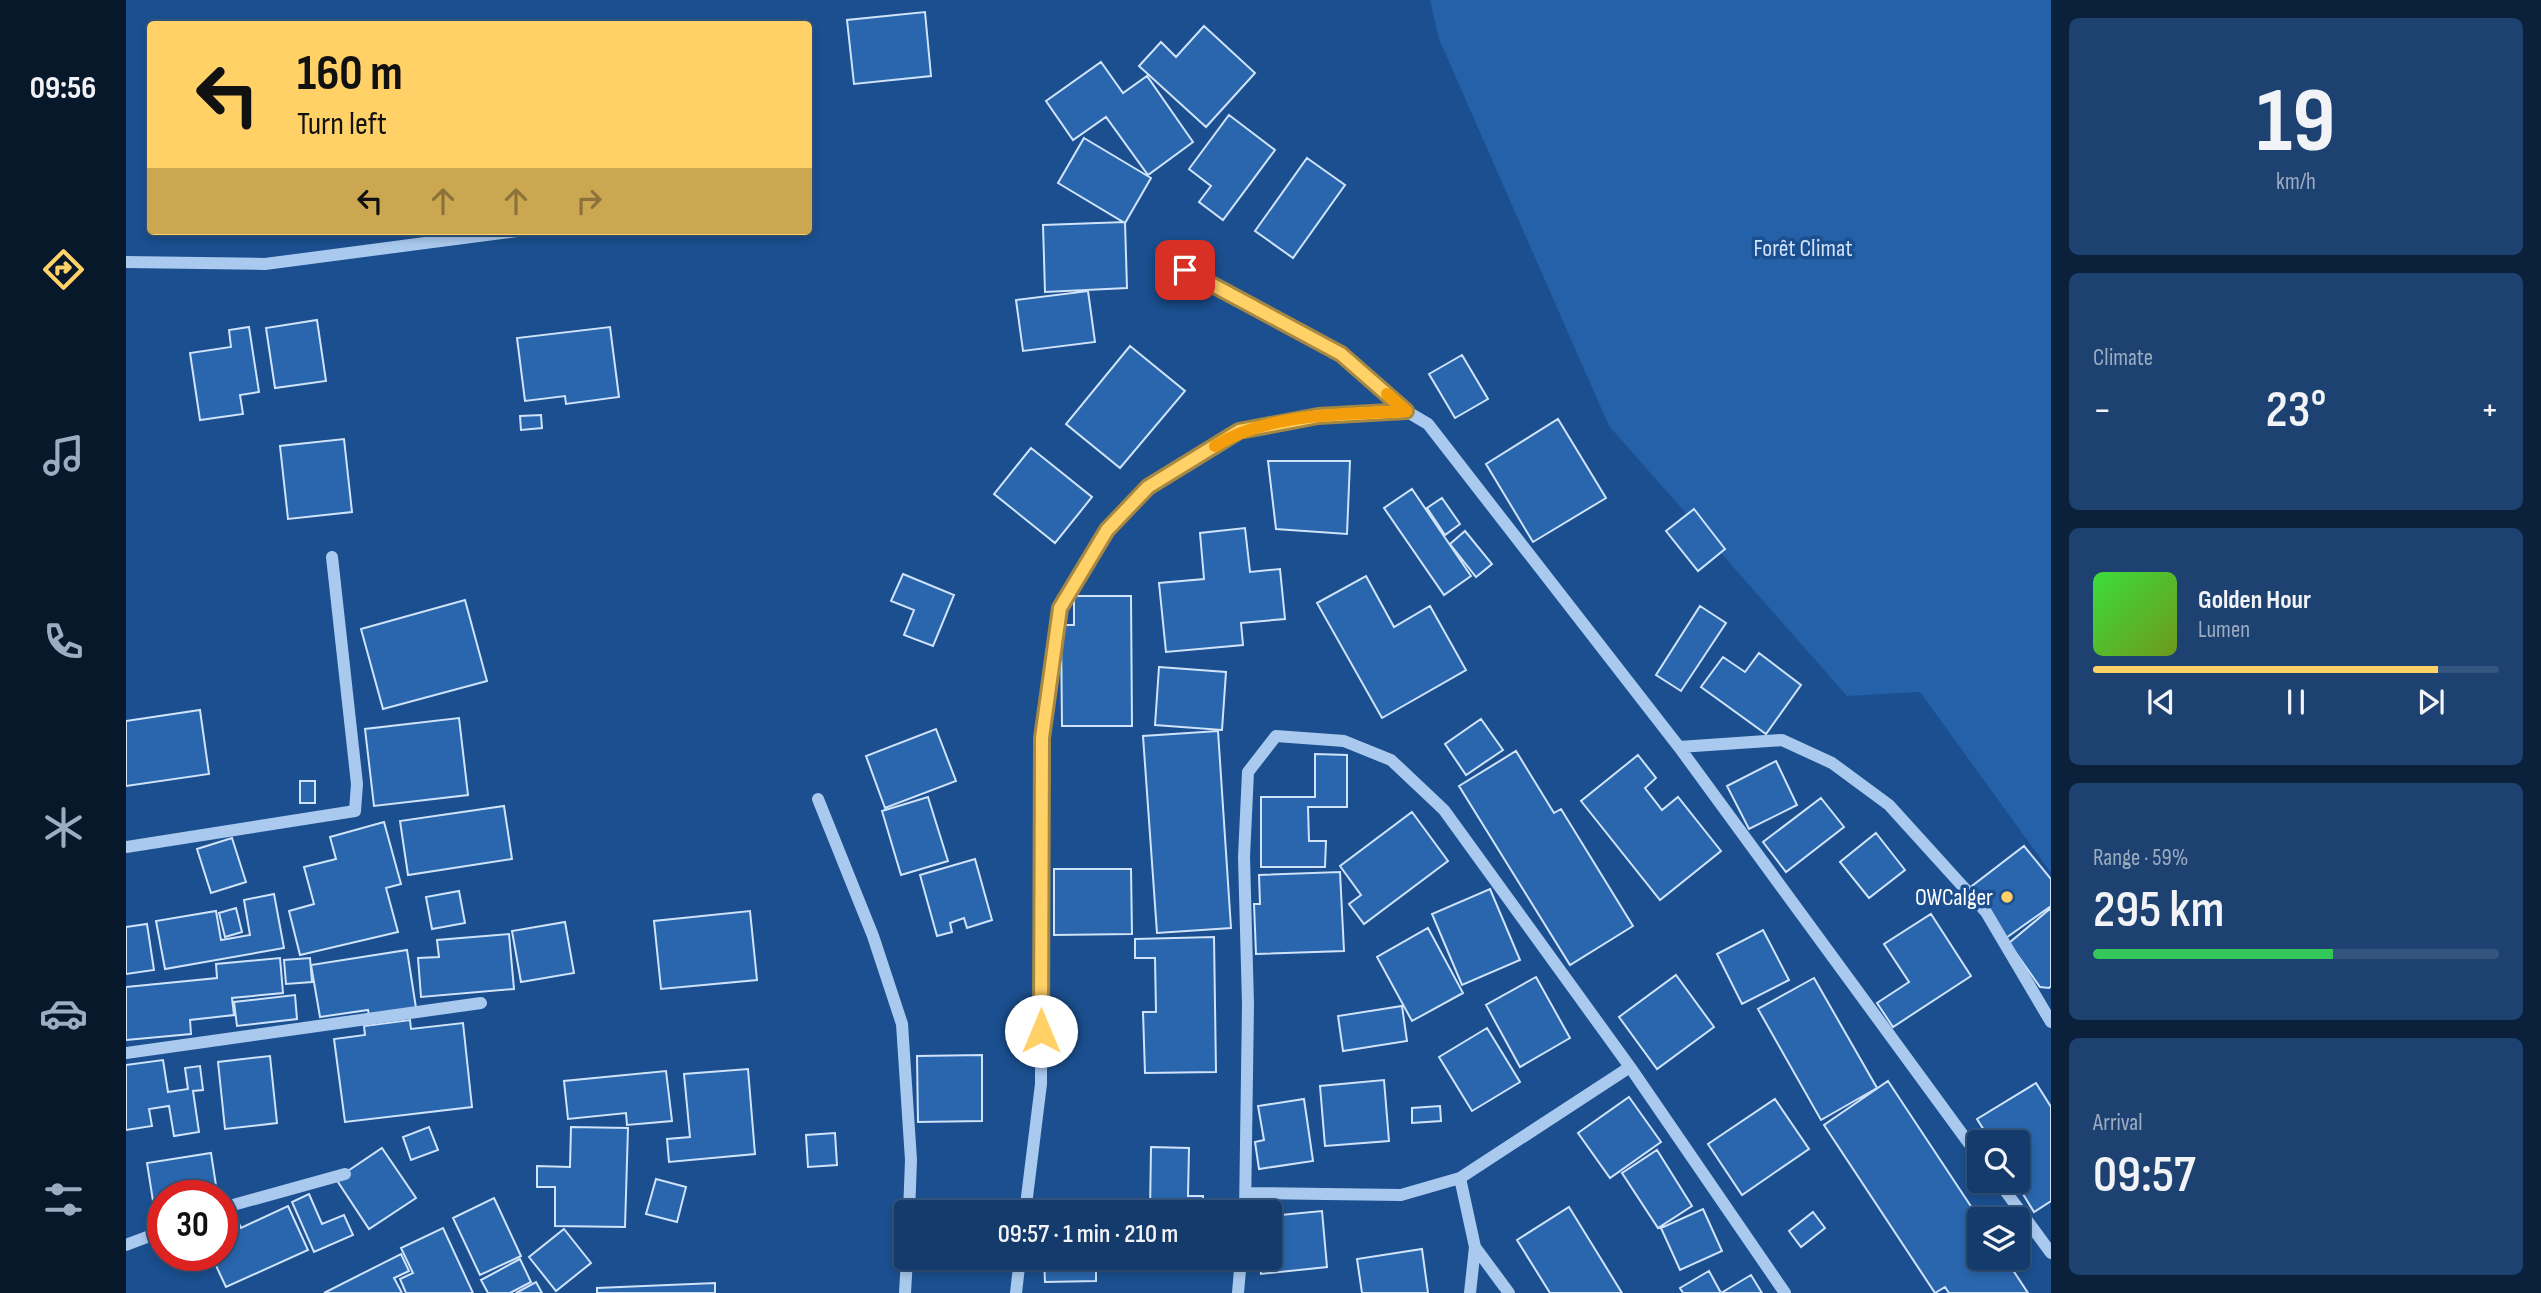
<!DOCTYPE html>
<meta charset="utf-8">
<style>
body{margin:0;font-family:"Sofia Sans Condensed",sans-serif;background:#1d4271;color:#f1f3f6;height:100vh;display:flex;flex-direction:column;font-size:26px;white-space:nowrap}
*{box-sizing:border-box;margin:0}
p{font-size:23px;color:#9dadc1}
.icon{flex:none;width:38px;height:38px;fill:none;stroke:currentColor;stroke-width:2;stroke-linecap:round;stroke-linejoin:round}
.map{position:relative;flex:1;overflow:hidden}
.sheet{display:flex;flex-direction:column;gap:18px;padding:18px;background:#0b203b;width:490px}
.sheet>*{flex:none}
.top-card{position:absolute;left:21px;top:21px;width:665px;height:214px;border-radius:7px;box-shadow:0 4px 10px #0003,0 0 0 2px #33557e;background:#ffd166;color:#111;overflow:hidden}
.fabs{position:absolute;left:1841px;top:1130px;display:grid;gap:14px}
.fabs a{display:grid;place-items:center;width:63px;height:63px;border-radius:7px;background:#143b6b;box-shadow:0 4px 10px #0003,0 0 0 2px #33557e;font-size:35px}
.speed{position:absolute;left:21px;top:1180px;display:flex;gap:14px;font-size:35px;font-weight:700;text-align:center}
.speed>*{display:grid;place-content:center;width:91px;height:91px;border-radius:50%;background:#143b6b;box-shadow:0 4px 10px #0003,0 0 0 2px #33557e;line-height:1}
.speed .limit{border:10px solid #d22;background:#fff;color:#111}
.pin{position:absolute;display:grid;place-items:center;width:60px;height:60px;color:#fff;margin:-30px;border-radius:14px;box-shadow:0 4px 10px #0006}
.me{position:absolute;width:77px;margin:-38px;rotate:0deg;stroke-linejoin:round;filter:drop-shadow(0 0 5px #0008)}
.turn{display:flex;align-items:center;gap:24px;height:147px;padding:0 35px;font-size:32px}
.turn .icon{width:91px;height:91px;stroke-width:2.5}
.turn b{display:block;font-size:49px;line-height:60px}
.lanes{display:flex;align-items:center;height:66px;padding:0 35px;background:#0003;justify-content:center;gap:35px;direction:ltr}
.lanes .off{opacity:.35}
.big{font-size:52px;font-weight:600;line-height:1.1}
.sheet .card{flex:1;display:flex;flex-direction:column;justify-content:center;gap:10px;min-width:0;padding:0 24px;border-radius:10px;background:#1d4271}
.sheet .dial{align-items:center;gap:0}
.dial b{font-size:91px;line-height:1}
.song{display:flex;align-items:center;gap:21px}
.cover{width:84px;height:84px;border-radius:10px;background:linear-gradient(135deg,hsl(120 70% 55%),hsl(80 70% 35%))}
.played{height:7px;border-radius:4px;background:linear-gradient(90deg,#ffd166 85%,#33557e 85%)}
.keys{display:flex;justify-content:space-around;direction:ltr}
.heat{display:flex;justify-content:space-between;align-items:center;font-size:38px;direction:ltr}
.charge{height:10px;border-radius:5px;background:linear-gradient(90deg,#34c759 59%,#33557e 0)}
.trip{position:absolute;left:768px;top:1200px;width:388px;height:70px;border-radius:7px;background:#143b6b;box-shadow:0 4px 10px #0003,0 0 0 2px #33557e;font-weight:600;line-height:70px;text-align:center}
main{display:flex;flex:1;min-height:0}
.tab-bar{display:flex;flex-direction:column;width:126px;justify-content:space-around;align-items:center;background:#08182b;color:#9dadc1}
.tab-bar .icon{width:49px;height:49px}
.tab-bar .active{color:#ffd166}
.tab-bar b{font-size:32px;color:#f1f3f6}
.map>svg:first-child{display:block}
</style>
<main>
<nav class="tab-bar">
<b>09:56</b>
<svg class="icon active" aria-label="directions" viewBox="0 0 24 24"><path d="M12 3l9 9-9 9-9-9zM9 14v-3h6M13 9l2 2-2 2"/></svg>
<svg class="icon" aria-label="music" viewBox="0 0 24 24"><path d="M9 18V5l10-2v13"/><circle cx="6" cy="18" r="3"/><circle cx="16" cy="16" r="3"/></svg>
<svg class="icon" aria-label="phone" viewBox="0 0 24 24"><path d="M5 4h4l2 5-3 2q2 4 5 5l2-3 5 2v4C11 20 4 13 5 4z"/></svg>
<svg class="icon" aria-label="climate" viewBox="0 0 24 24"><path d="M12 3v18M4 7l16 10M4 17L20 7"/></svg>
<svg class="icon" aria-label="car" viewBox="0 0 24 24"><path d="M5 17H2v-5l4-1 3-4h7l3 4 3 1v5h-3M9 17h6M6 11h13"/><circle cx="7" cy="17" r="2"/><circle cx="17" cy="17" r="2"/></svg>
<svg class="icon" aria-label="filters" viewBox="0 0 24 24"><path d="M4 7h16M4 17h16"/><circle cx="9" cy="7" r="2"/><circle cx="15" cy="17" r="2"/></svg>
</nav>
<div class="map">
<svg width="1925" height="1293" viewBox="0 0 1925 1293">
<rect width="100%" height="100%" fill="#1b4f8f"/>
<path fill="#2461a8" d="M1304 0H1925V873L1794 692 1721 696 1483 426 1313 39Z"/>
<path fill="#2a66ad" stroke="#cfe3fa" stroke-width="2" d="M799 12 805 76 728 84 721 20Z
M1078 26 1129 73 1080 127 1013 66 1035 42 1050 57Z
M975 62 997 93 1021 76 1067 142 1022 175 980 117 947 140 920 101Z
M1103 115 1149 150 1097 220 1073 202 1085 186 1063 169Z
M958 138 1025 178 999 223 932 183Z
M1181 158 1219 185 1167 258 1129 231Z
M999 222 1001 288 919 292 917 225Z
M962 291 969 342 897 351 890 300Z
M191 320 200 381 149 388 140 328Z
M123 327 133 392 114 395 117 414 74 420 64 353 105 347 103 330Z
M484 327 493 397 440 404 439 396 399 401 391 338Z
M1004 346 1059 391 994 468 940 424Z
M1336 355 1362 399 1329 418 1303 374Z
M415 415 416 428 395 430 394 416Z
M1432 419 1480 498 1407 542 1360 464Z
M218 439 226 512 162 519 154 446Z
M905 448 966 497 929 543 868 494Z
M1142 461H1224L1221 534 1150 529Z
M1286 489 1345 576 1318 595 1258 508Z
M1316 498 1334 524 1319 535 1301 508Z
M1568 509 1599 549 1572 571 1540 531Z
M1119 528 1124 572 1154 569 1159 619 1115 623 1117 645 1040 652 1033 583 1078 579 1074 533Z
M1339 531 1366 564 1350 577 1324 544Z
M777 574 828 595 807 646 778 635 788 610 765 601Z
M1240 576 1268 627 1304 606 1340 670 1256 718 1191 603Z
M948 596H1005L1006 726H936L935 625H948Z
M339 600 361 681 257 709 235 629Z
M1574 606 1600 623 1555 691 1530 675Z
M1633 653 1675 685 1640 734 1575 687 1597 657 1619 672Z
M1033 667 1100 672 1096 730 1029 725Z
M74 710 83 774 0 786V721Z
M333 718 342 795 248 806 239 729Z
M1355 719 1377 750 1340 775 1319 744Z
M810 729 830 781 759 808 740 756Z
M1092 731 1105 928 1031 933 1017 736Z
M1390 751 1428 813 1435 809 1507 926 1444 965 1333 786Z
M1189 754 1221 755V807H1182L1183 841H1200L1199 867H1135V797H1189Z
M1512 755 1530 778 1519 788 1536 810 1552 797 1595 851 1534 900 1455 801Z
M1650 761 1671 805 1623 829 1601 786Z
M174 781H189V803H174Z
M802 797 822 861 775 875 756 811Z
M1695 798 1718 827 1660 872 1637 842Z
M378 806 386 859 282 875 274 821Z
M1286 812 1322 861 1238 924 1223 904 1235 895 1214 866Z
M258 822 275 884 260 888 272 932 174 955 163 911 188 904 178 867 210 859 204 837Z
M1750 833 1779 870 1743 898 1714 862Z
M106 838 120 882 85 893 71 849Z
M1898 846 1925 879V906L1880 938 1842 889Z
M849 859 866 920 841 928 838 918 824 923 826 932 811 936 794 875Z
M928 869H1005L1006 934 928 935Z
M1214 872 1218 951 1130 954 1128 904H1134L1133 875Z
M1364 889 1394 960 1336 985 1306 914Z
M333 891 339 923 306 929 300 897Z
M148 894 158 948 39 969 30 921 90 911 95 940 124 935 118 900Z
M110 908 116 932 99 937 93 913Z
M1925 908V986L1923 988 1914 987 1883 943Z
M624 911 631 980 535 989 528 921Z
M1805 914 1845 976 1767 1027 1751 1003 1783 982 1758 944Z
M439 922 448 973 395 982 386 931Z
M21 924 28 970 0 974V927Z
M1302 928 1337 993 1286 1021 1251 957Z
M1637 930 1663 980 1616 1004 1591 954Z
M383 934 388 989 295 997 292 958 313 957 311 940Z
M1088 937 1090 1072 1019 1073 1017 1012H1030L1029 958H1009V939Z
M281 950 290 1008 243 1015 242 1010 194 1017 185 965Z
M154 958 157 993 106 998 108 1015 64 1020 65 1034 0 1040V987L91 978 90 964Z
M184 958 186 982 160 984 158 960Z
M1550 975 1588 1027 1531 1069 1493 1017Z
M1410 977 1444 1038 1394 1067 1360 1005Z
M1688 978 1751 1088 1695 1120 1632 1009Z
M169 995 171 1019 111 1026 108 1002Z
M1276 1006 1281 1041 1217 1051 1212 1016Z
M284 1020 285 1029 337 1023 346 1107 219 1122 208 1039 239 1035 238 1026Z
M1361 1028 1394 1082 1346 1111 1313 1057Z
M856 1055V1121L792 1122 791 1056Z
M144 1056 151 1123 99 1129 92 1062Z
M37 1060 42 1092 62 1089 59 1068 74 1066 77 1090 67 1091 73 1132 48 1136 43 1106 23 1109 26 1126 0 1130V1065Z
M622 1069 629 1154 543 1162 541 1139 564 1137 558 1074Z
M540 1071 546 1121 501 1125 500 1113 442 1119 438 1081Z
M1258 1080 1263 1141 1199 1146 1194 1086Z
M1762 1081 1854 1220 1853 1258H1879L1902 1293H1823L1819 1287 1809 1293 1698 1125Z
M1910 1083 1925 1107V1201L1908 1212 1889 1181H1892V1143H1866L1851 1119Z
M1503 1097 1535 1142 1484 1178 1452 1133Z
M1178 1099 1187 1161 1133 1169 1129 1142 1138 1140 1132 1106Z
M1649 1099 1683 1149 1616 1195 1582 1144Z
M1314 1106 1315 1121 1286 1123V1108Z
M303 1127 312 1150 285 1160 277 1137Z
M445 1127 502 1128 499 1227 429 1226V1187H411V1166L444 1167Z
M709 1133 711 1165 682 1167 680 1135Z
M1025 1147 1063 1148 1062 1196H1077V1213H1024Z
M256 1148 290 1198 243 1229 210 1179Z
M1531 1150 1566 1206 1532 1228 1496 1173Z
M85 1153 91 1192 37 1195V1200L27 1201 21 1163Z
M530 1179 560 1187 551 1222 520 1214Z
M183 1194 196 1224 218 1215 227 1235 188 1252 166 1202Z
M368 1198 395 1256 354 1275 327 1218Z
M162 1206 182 1250 100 1287 85 1255H96V1221L109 1215 115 1228Z
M1443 1207 1496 1293H1424L1391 1240Z
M1577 1209 1596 1251 1554 1270 1535 1228Z
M1196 1211 1201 1267 1135 1274 1133 1258H1144V1216Z
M1687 1212 1699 1228 1675 1247 1663 1231Z
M317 1228 347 1293H280L274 1279 287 1273 275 1248Z
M438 1229 465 1263 430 1291 403 1257Z
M1296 1249 1302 1293H1236L1231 1259Z
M275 1254 283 1271 268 1278 276 1293H198Z
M918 1258H970V1281L919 1282Z
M1022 1258H1075V1271L1022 1269Z
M394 1259 405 1282 384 1293H362L355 1280Z
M1583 1271 1595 1293 1625 1275 1636 1293H1557L1554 1288Z
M410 1282 416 1293H390Z
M589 1283V1293H471V1288Z"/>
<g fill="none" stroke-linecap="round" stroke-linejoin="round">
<path stroke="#a9c9ee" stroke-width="12" d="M0 262 139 264 391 231
M1059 270 1215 354 1280 411
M1553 747 1656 740 1706 763 1763 805 1860 912 1925 1022
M692 799 747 936 776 1024 785 1160 783 1213
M0 847 229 811 231 784 206 557
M0 1053 355 1003
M1872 1181 1925 1253
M1120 1193 1275 1195 1334 1178
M96 1208 219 1174
M899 1213 915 1084 916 738 934 608 981 530 1022 487 1113 431 1192 416 1280 411 1302 424 1553 747 1853 1157
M1119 1213 1122 1004 1118 857 1122 772 1150 736 1218 741 1265 760 1318 810 1504 1067 1659 1293
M0 1245 37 1231
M779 1293 781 1258
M890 1293 894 1258
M1112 1293 1115 1258
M1344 1293 1349 1247
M1383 1293 1349 1247 1334 1178 1504 1067"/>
</g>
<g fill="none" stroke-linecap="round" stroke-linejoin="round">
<g stroke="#a68842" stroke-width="18">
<path id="route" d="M915 1031 916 738 934 608 981 530 1022 487 1113 431 1192 416 1280 411 1215 354 1059 270"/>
</g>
<use href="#route" stroke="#ffd166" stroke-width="12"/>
<path stroke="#f59e0b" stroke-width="12" d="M1089 446C1144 412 1217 415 1280 411L1261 394"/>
</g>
<circle fill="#ffd166" stroke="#1b4f8f" stroke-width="2.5" cx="1881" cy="897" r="7"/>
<g text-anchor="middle" stroke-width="7" stroke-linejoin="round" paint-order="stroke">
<g font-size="24" fill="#cfe3fa" stroke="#1b4f8f">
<text x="1677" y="256">Forêt Climat</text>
</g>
<g font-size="24" fill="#fff" stroke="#1b4f8f" text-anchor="end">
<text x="1867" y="905">OWCalger</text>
</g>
</g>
</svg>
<div class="fabs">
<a><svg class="icon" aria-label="search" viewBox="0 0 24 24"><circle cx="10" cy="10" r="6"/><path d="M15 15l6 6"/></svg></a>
<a><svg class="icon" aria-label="layers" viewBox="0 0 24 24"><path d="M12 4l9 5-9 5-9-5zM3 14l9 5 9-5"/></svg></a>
</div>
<div class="speed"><div class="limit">30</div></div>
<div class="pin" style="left:1059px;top:270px;background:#d93025"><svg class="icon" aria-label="arrive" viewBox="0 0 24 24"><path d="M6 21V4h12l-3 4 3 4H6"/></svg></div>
<svg class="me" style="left:915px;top:1031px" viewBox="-20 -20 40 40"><circle r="19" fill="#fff"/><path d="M0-13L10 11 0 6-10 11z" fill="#ffd166"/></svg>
<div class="trip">09:57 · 1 min · 210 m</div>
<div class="top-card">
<div class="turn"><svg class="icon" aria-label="left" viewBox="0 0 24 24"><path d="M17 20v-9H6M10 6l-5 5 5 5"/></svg><div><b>160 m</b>Turn left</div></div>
<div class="lanes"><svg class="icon" aria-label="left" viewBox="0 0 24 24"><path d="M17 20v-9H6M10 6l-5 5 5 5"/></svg><svg class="icon off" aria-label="ahead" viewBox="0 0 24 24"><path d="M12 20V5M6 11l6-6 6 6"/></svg><svg class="icon off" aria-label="ahead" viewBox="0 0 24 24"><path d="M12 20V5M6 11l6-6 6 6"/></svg><svg class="icon off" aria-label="right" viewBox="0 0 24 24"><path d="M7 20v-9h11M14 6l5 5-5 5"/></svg></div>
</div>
</div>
<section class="sheet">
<div class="card dial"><b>19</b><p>km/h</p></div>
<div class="card"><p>Climate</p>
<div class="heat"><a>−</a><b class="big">23°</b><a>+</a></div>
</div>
<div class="card">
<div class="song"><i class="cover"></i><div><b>Golden Hour</b><p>Lumen</p></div></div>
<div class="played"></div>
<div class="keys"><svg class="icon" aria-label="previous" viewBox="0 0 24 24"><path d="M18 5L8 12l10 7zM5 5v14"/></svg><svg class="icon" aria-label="pause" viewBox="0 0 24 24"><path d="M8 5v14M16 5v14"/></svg><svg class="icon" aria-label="next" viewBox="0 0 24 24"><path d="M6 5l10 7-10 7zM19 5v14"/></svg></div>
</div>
<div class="card"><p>Range · 59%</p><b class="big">295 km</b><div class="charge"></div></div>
<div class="card"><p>Arrival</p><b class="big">09:57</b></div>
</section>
</main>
